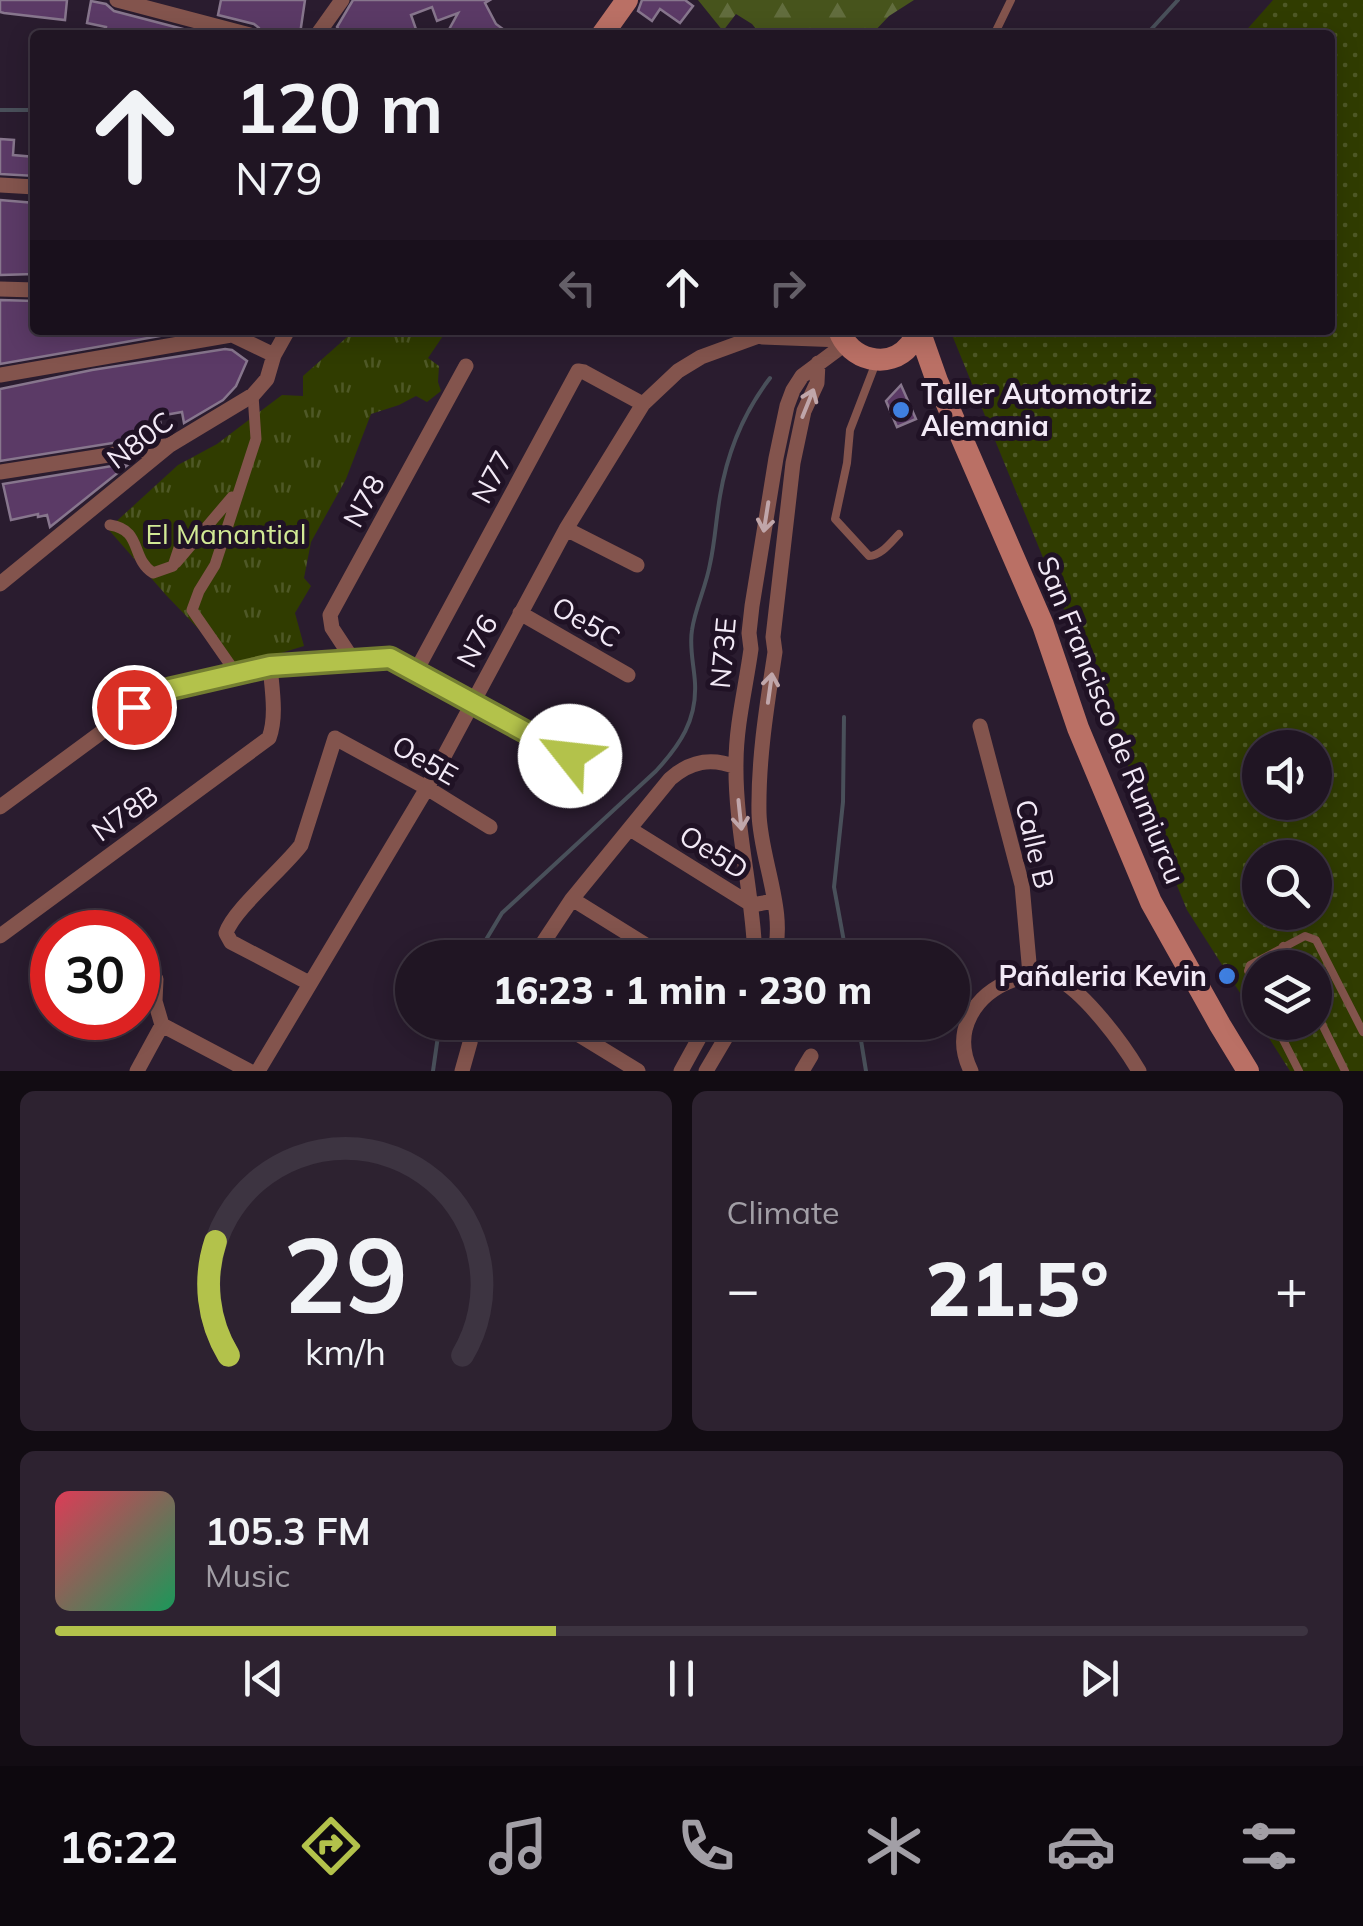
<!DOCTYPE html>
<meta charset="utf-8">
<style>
body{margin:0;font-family:Mulish,sans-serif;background:#2d2230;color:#f1f3f6;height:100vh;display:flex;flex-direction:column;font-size:38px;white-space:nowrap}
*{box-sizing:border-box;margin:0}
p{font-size:32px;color:#a29fa6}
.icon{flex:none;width:55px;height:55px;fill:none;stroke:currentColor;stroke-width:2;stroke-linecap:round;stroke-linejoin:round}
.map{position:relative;height:1071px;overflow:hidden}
.panel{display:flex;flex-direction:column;gap:20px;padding:20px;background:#120c13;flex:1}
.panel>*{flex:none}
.guide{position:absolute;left:30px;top:30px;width:1305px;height:305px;border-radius:10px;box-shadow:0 5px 25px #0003,0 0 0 2px #3d3441;background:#201523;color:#f1f3f6;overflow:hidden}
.tools{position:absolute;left:1242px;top:730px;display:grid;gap:20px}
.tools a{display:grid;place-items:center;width:90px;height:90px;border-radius:50%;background:#201523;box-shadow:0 5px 25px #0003,0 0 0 2px #3d3441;font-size:50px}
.speed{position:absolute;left:30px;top:910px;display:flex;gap:20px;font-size:50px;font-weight:700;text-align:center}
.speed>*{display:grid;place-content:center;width:130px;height:130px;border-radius:50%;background:#201523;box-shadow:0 5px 25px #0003,0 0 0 2px #3d3441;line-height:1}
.speed .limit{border:15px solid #d22;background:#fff;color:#111}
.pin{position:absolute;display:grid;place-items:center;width:85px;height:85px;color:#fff;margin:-42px;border:5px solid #fff;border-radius:50%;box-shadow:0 2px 10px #0007}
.me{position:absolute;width:110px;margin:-55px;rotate:299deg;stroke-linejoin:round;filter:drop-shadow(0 0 8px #0008)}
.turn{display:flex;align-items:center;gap:35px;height:210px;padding:0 40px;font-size:45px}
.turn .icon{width:130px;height:130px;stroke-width:2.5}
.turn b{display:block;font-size:70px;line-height:85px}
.lanes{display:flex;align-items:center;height:95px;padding:0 40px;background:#0003;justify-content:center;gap:50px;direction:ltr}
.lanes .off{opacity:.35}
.big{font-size:75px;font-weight:800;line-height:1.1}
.panel .widget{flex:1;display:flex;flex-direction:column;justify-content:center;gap:15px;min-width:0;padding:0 35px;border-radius:15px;background:#2d2230}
.panel .dial{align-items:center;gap:0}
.dial svg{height:260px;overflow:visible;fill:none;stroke:#3d3441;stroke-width:7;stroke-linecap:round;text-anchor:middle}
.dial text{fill:#f1f3f6;stroke:none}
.song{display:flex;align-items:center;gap:30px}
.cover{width:120px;height:120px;border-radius:15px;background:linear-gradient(135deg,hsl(350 70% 55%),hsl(150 70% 35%))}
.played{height:10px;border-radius:5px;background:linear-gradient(90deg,#b3c24b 40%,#3d3441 40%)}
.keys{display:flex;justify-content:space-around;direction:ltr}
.heat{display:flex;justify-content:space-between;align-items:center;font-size:55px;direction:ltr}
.panel .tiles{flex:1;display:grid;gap:20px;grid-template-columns:1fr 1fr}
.widget:last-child{grid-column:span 2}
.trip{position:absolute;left:395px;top:940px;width:575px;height:100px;border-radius:50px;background:#201523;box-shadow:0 5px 25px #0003,0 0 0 2px #3d3441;font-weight:800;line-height:100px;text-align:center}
.dock{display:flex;height:160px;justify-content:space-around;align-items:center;background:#0d080e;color:#a29fa6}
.dock .icon{width:70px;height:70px}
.dock .current{color:#b3c24b}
.dock b{font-size:45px;color:#f1f3f6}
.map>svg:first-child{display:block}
</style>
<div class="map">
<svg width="1363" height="1071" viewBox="0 0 1363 1071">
<defs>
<pattern id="grass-dots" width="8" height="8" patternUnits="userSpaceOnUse" patternTransform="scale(2.5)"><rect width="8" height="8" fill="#303c00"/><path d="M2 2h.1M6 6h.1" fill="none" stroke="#4e5826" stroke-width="1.8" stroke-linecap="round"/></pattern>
<pattern id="forest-firs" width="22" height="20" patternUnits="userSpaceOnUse" patternTransform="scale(2.5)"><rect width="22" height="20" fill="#47541c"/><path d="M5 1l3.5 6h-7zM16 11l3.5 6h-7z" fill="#626d3e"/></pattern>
<pattern id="park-tufts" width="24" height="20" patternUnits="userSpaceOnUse" patternTransform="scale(2.5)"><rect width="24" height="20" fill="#303c00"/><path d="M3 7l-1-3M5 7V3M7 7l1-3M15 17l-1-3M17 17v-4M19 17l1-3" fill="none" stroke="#4e5826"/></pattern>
</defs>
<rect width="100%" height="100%" fill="#2a1c2f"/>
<path fill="url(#grass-dots)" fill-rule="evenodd" d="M1273 0H1363V1071H1290L1187 910 950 330H1330V35H1242ZM1260 748H1315V802H1260ZM1260 858H1315V912H1260ZM1260 968H1315V1022H1260Z"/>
<path fill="url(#forest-firs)" d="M698 0H914L889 16 871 35H761L752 24 736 14 723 31Z"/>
<path fill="url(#park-tufts)" d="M355 330H447L428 358 439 366 438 382 441 391 427 402 416 396 399 405 371 414 346 479 311 542 304 578 311 586 295 613 304 646 235 667 166 595 108 529 178 465 217 444 282 395 303 396V376Z"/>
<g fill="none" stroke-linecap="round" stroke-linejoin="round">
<path stroke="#49505a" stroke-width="4" d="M1146 35 1178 0
M0 110H35
M844 717 843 802 834 887 847 958
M475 958 502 913 656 771C680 745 697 720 695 683 694 665 689 648 692 630 695 608 706 587 710 564 715 542 716 519 720 496 727 454 744 412 770 378
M858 1022 866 1071
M433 1071 440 1022"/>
</g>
<path fill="#5b3a66" stroke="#87768d" stroke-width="2.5" d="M0 0H67L65 20 4 13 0 12Z
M221 0H305L300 34 265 30 264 35H261L259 28 254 24 218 15Z
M353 0H490L485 3 496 24 511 35H446L458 13 437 21 432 7 411 15 418 35H343L337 27Z
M642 0H685L693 6 680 23 660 9 652 21 638 11Z
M91 1 106 4 114 11 206 35H117L105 33 106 27 87 23Z
M0 139 14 140 13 155 35 157V176L0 174Z
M0 200 35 203V274L0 275Z
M0 300 35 301V330H194L0 364Z
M225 349 232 350 247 361 236 386 223 400 184 423 182 412 159 416 163 435 0 461V389L92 370Z
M901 385 916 419 897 427 886 401Z
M130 463 50 527 47 515 38 517V514L11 520 3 484Z"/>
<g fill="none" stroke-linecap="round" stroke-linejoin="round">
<path stroke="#83544d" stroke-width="8" d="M994 35 1011 0
M875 365 850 430 847 463 835 519 869 556C881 556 891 542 899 534
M1283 946 1294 968
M1260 995 1248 971 1250 965 1305 936 1316 940 1363 1032
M1315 1010 1345 1071
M1274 1022 1299 1071"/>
<path stroke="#83544d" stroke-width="11" d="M110 525C143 530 130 558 153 573L173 566 180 545
M176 563 232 497
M234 675 231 666 192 610 199 591 215 565 256 439 253 395"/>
<path stroke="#83544d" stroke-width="15" d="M117 0 250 35
M317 35 342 0
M0 185 35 187
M0 289 35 290
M224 331 274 355
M762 337 842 340
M0 375 231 335
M0 472 166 446
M566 529 637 565
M0 584 170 445 253 395 267 379 274 355 288 330
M520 613 628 675
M353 660 332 628 330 615 466 366
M416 671 578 371 584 372 643 404
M980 726 1022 885 1030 974
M0 807 148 698 170 689 270 666 390 657 570 756
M630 829 752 905 774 901
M572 899 667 958
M0 936 269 738C277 717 272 689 270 666
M533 958 572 899 670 779C690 761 711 757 736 767
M744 958 754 940C750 881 735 822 736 763 736 725 746 686 751 649L749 633 752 606 776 458 787 406 793 390 802 376 845 344
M773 958C788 914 760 859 759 813 758 759 767 705 775 652L773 637 793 463 804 411 817 383 818 363
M156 979 155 1001 162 1025 249 1071
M309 983 231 942 226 933C233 910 284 868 301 845L335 738 427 788 490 827
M558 1022 638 1071
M589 1041 600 1022
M137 1071 162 1025
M258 1071 427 788 566 529 643 404 678 371 701 357 775 330
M462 1071 471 1039 482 1022
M681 1071 708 1022
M706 1071 735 1022
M802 1071 811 1056
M971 1071C951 1031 975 994 1013 980 1028 975 1043 972 1058 979 1086 994 1123 1044 1139 1071"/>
<path stroke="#ba7065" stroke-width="22" d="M602 35 627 0
M839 330C849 360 889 371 910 345 914 340 915 335 918 330
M919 330 937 381 1043 625 1078 728 1151 902 1220 1025 1248 1071"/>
</g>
<defs><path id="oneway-shaft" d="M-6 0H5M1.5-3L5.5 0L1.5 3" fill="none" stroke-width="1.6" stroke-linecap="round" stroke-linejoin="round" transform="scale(2.5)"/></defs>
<g stroke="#c0a6aa">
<use href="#oneway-shaft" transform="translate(808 403) rotate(-68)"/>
<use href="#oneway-shaft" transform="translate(766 517) rotate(99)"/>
<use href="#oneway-shaft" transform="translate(770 688) rotate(-82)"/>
<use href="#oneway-shaft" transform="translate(740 815) rotate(84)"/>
</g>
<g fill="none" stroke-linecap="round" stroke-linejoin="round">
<g stroke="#747e31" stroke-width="25">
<path id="route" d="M134 707 170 689 270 666 390 658 570 756"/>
</g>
<use href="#route" stroke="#b3c24b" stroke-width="18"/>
</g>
<g fill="#3f7fe0" stroke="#201225" stroke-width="4">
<circle cx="901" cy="410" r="10"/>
<circle cx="1227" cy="976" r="10"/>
</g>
<g text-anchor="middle" stroke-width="10" stroke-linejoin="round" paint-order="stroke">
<g font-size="28" font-weight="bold" fill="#f2e9f6" stroke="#201225" text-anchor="start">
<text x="921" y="404">Taller Automotriz<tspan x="921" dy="32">Alemania</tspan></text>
<text x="1207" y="986" text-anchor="end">Pañaleria Kevin</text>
</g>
<g font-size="28" fill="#f2e9f6" stroke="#201225">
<text transform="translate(140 440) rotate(-37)" y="10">N80C</text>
<text transform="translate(492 477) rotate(-62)" y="10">N77</text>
<text transform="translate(364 501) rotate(-61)" y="10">N78</text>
<text transform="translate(586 622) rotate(30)" y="10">Oe5C</text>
<text transform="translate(477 641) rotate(-62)" y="10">N76</text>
<text transform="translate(723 653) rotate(-85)" y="10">N73E</text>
<text transform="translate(1111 720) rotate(68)" y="10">San Francisco de Rumiurcu</text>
<text transform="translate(425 760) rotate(30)" y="10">Oe5E</text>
<text transform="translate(125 813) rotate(-36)" y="10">N78B</text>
<text transform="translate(1035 844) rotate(77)" y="10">Calle B</text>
<text transform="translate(714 852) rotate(32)" y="10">Oe5D</text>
</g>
<g font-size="28" fill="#d2e995" stroke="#201225">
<text x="226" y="544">El Manantial</text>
</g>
</g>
</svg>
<div class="tools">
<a><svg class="icon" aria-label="sound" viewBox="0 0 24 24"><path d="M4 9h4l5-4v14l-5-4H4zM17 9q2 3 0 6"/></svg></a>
<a><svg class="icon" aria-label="search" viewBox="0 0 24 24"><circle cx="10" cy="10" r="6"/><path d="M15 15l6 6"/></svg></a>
<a><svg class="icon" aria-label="layers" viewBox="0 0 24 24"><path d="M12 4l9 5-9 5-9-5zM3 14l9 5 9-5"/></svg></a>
</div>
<div class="speed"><div class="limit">30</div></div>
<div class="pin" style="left:134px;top:707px;background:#d93025"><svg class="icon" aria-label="arrive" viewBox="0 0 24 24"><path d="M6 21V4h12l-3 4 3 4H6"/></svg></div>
<svg class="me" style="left:570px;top:756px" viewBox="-20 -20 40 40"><circle r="19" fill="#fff"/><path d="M0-13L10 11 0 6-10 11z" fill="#b3c24b"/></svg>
<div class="trip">16:23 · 1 min · 230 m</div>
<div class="guide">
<div class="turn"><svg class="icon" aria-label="ahead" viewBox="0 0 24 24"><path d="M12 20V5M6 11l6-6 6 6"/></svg><div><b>120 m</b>N79</div></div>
<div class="lanes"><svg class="icon off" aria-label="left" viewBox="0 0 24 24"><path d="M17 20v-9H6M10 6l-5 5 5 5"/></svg><svg class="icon" aria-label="ahead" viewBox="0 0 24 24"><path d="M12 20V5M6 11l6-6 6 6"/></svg><svg class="icon off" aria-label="right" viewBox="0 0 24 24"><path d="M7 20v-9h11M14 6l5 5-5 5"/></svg></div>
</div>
</div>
<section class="panel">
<div class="tiles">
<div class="widget dial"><svg viewBox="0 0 100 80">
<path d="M14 69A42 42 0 1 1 86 69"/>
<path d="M14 69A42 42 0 0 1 10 34" stroke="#b3c24b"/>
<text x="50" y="56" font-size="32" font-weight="700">29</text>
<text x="50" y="72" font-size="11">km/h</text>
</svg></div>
<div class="widget"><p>Climate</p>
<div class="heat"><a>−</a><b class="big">21.5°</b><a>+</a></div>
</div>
<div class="widget">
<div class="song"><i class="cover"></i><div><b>105.3 FM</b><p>Music</p></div></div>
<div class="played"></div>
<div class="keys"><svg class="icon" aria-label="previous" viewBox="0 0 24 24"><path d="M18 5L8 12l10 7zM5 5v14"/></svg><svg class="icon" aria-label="pause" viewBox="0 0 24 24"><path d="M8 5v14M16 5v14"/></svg><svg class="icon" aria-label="next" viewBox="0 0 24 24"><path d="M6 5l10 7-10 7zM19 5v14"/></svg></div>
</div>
</div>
</section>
<nav class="dock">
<b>16:22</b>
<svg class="icon current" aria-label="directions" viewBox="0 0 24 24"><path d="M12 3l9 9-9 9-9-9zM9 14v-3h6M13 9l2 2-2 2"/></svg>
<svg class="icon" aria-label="music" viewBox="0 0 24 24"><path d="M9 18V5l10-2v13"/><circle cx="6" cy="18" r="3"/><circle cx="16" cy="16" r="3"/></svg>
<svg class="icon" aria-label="phone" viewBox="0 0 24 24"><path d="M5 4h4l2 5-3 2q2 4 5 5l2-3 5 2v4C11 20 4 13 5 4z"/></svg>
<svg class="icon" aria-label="climate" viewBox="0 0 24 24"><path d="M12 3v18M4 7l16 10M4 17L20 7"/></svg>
<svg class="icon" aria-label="car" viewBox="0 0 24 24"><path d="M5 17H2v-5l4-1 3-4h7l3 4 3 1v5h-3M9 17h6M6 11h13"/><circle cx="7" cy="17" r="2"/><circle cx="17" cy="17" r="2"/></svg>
<svg class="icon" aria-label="filters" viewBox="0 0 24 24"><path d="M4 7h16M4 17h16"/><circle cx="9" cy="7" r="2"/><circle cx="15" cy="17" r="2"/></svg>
</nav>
